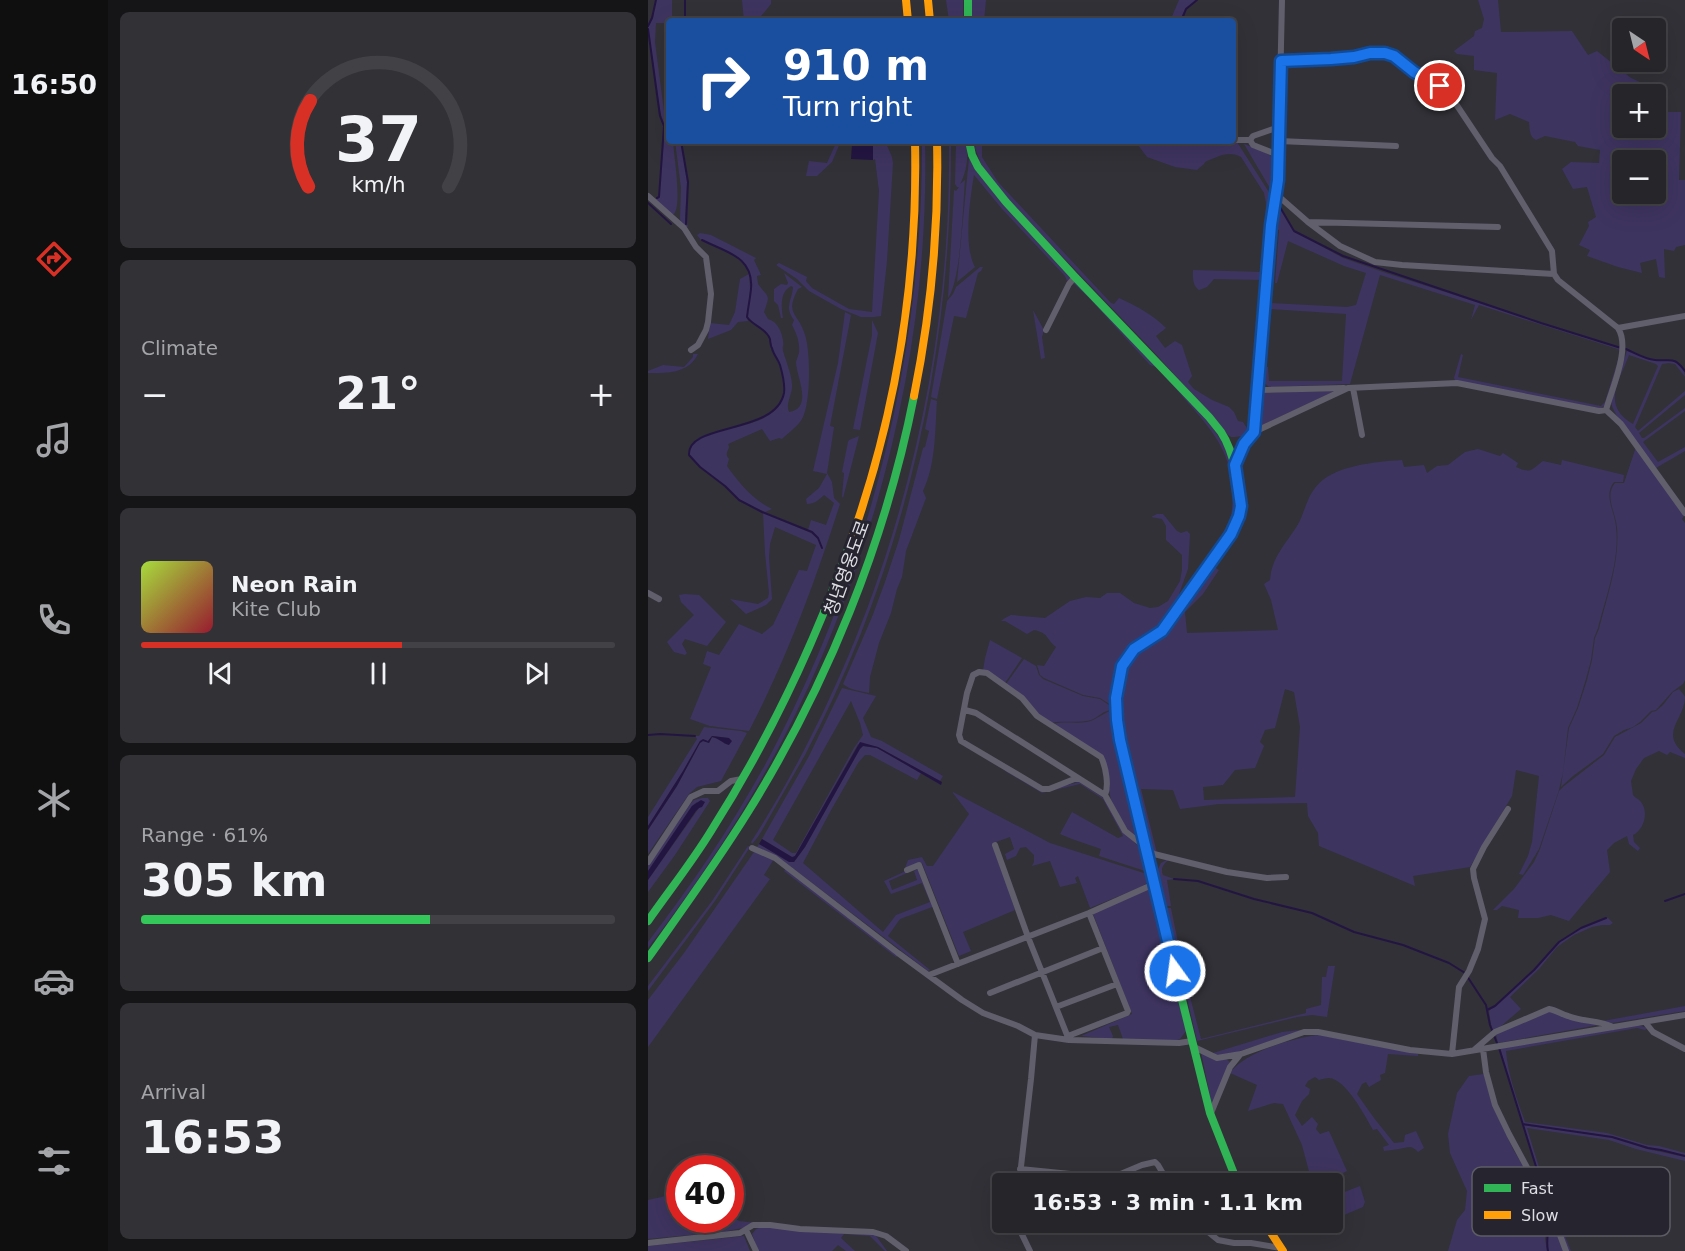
<!DOCTYPE html>
<meta charset="utf-8">
<style>
body{margin:0;font-family:"DejaVu Sans","Noto Sans KR",sans-serif;background:#323135;color:#f1f3f6;height:100vh;display:flex;flex-direction:column;font-size:22px;white-space:nowrap}
*{box-sizing:border-box;margin:0}
p{font-size:20px;color:#a4a5a8}
.icon{flex:none;width:33px;height:33px;fill:none;stroke:currentColor;stroke-width:2;stroke-linecap:round;stroke-linejoin:round}
.map{position:relative;flex:1;overflow:hidden}
.details{display:flex;flex-direction:column;gap:12px;padding:12px;background:#151417;width:540px}
.details>*{flex:none}
.top-card{position:absolute;left:18px;top:18px;width:570px;height:126px;border-radius:6px;box-shadow:0 6px 24px #0002,0 0 0 2px #424246;background:#1a4fa0;color:#fff;overflow:hidden}
.needle{width:39px;rotate:145deg}
.buttons{position:absolute;left:964px;top:18px;display:grid;gap:12px}
.buttons a{display:grid;place-items:center;width:54px;height:54px;border-radius:6px;background:#262529;box-shadow:0 6px 24px #0002,0 0 0 2px #424246;font-size:30px}
.speed{position:absolute;left:18px;top:1155px;display:flex;gap:12px;font-size:30px;font-weight:700;text-align:center}
.speed>*{display:grid;place-content:center;width:78px;height:78px;border-radius:50%;background:#262529;box-shadow:0 6px 24px #0002,0 0 0 2px #424246;line-height:1}
.speed .limit{border:9px solid #d22;background:#fff;color:#111}
.pin{position:absolute;display:grid;place-items:center;width:51px;height:51px;color:#fff;margin:-26px;border:3px solid #fff;border-radius:50%;box-shadow:0 2px 6px #0007}
.me{position:absolute;width:66px;margin:-33px;rotate:346deg;stroke-linejoin:round;filter:drop-shadow(0 0 4px #0008)}
.turn{display:flex;align-items:center;gap:21px;height:126px;padding:0 18px;font-size:27px}
.turn .icon{width:78px;height:78px;stroke-width:2.5}
.turn b{display:block;font-size:42px;line-height:51px}
.big{font-size:45px;font-weight:800;line-height:1.1}
.details .tile{flex:1;display:flex;flex-direction:column;justify-content:center;gap:9px;min-width:0;padding:0 21px;border-radius:9px;background:#323135}
.details .dial{align-items:center;gap:0}
.dial svg{height:156px;overflow:visible;fill:none;stroke:#424246;stroke-width:7;stroke-linecap:round;text-anchor:middle}
.dial text{fill:#f1f3f6;stroke:none}
.song{display:flex;align-items:center;gap:18px}
.cover{width:72px;height:72px;border-radius:9px;background:linear-gradient(135deg,hsl(80 70% 55%),hsl(350 70% 35%))}
.played{height:6px;border-radius:3px;background:linear-gradient(90deg,#d93025 55%,#424246 55%)}
.keys{display:flex;justify-content:space-around;direction:ltr}
.heat{display:flex;justify-content:space-between;align-items:center;font-size:33px;direction:ltr}
.charge{height:9px;border-radius:4px;background:linear-gradient(90deg,#34c759 61%,#424246 0)}
.trip{position:absolute;left:344px;top:1173px;width:351px;height:60px;border-radius:6px;background:#262529;box-shadow:0 6px 24px #0002,0 0 0 2px #424246;font-weight:800;line-height:60px;text-align:center}
main{display:flex;flex:1;min-height:0}
.menu{display:flex;flex-direction:column;width:108px;justify-content:space-around;align-items:center;background:#0f0f10;color:#a4a5a8}
.menu .icon{width:42px;height:42px}
.menu .current{color:#d93025}
.menu b{font-size:27px;color:#f1f3f6}
.map>svg:first-child{display:block}
</style>
<main>
<nav class="menu">
<b>16:50</b>
<svg class="icon current" aria-label="directions" viewBox="0 0 24 24"><path d="M12 3l9 9-9 9-9-9zM9 14v-3h6M13 9l2 2-2 2"/></svg>
<svg class="icon" aria-label="music" viewBox="0 0 24 24"><path d="M9 18V5l10-2v13"/><circle cx="6" cy="18" r="3"/><circle cx="16" cy="16" r="3"/></svg>
<svg class="icon" aria-label="phone" viewBox="0 0 24 24"><path d="M5 4h4l2 5-3 2q2 4 5 5l2-3 5 2v4C11 20 4 13 5 4z"/></svg>
<svg class="icon" aria-label="climate" viewBox="0 0 24 24"><path d="M12 3v18M4 7l16 10M4 17L20 7"/></svg>
<svg class="icon" aria-label="car" viewBox="0 0 24 24"><path d="M5 17H2v-5l4-1 3-4h7l3 4 3 1v5h-3M9 17h6M6 11h13"/><circle cx="7" cy="17" r="2"/><circle cx="17" cy="17" r="2"/></svg>
<svg class="icon" aria-label="filters" viewBox="0 0 24 24"><path d="M4 7h16M4 17h16"/><circle cx="9" cy="7" r="2"/><circle cx="15" cy="17" r="2"/></svg>
</nav>
<section class="details">
<div class="tile dial"><svg viewBox="0 0 100 80">
<path d="M14 69A42 42 0 1 1 86 69"/>
<path d="M14 69A42 42 0 0 1 15 25" stroke="#d93025"/>
<text x="50" y="56" font-size="32" font-weight="700">37</text>
<text x="50" y="72" font-size="11">km/h</text>
</svg></div>
<div class="tile"><p>Climate</p>
<div class="heat"><a>−</a><b class="big">21°</b><a>+</a></div>
</div>
<div class="tile">
<div class="song"><i class="cover"></i><div><b>Neon Rain</b><p>Kite Club</p></div></div>
<div class="played"></div>
<div class="keys"><svg class="icon" aria-label="previous" viewBox="0 0 24 24"><path d="M18 5L8 12l10 7zM5 5v14"/></svg><svg class="icon" aria-label="pause" viewBox="0 0 24 24"><path d="M8 5v14M16 5v14"/></svg><svg class="icon" aria-label="next" viewBox="0 0 24 24"><path d="M6 5l10 7-10 7zM19 5v14"/></svg></div>
</div>
<div class="tile"><p>Range · 61%</p><b class="big">305 km</b><div class="charge"></div></div>
<div class="tile"><p>Arrival</p><b class="big">16:53</b></div>
</section>
<div class="map">
<svg width="1037" height="1251" viewBox="0 0 1037 1251">
<rect width="100%" height="100%" fill="#323137"/>
<path fill="#3e3460" fill-rule="evenodd" d="M8 0H24V21H21V23H8L7 42 17 119H20L21 116V141H25C26 156 34 204 26 214H23L7 200 11 197 17 126 12 111 0 27 5 18Z
M94 0H123V4L109 21H96Z
M298 0H315V21H301Z
M324 0H338L336 21H324Z
M531 0H549L538 8 532 21H522Z
M830 0H850L853 32 924 31 940 55 949 51 983 78 1001 86V94H975V128H1008V112H1033L1031 180H1037V245L1028 247 1026 251 1016 249 1017 278 1011 277 1008 259 992 263 994 273 970 267 939 256 942 250 931 245 941 226 940 222 948 217 939 187 925 189 914 169 923 162 951 163 952 150 930 146 927 142 897 136 888 140C881 136 882 130 881 122L862 114 847 120 849 73 826 70V56L809 54 806 51 826 36 827 31 834 28 836 19ZM975 160H1008V194H975Z
M27 141H33L39 182 37 219 38 224 40 226 39 227 34 224 32 219 33 188Z
M225 141H237L244 157 245 163 239 261 233 316 226 317H213L193 309 161 291 149 279 128 265 131 263 159 277 158 281 164 288 201 309 224 312 231 191 227 159 225 160Z
M274 141H277C282 348 228 560 133 743 95 815 50 883 0 948V942C49 878 94 811 130 740 225 555 275 349 274 141Z
M301 141H303C304 354 257 566 157 755 145 776 133 797 121 818 116 827 110 838 104 844L103 842C235 635 304 387 301 141Z
M308 141H318C321 154 319 172 312 184L317 180C315 205 313 281 300 298L306 190 308 191 311 187H309L307 184Z
M329 141H334V157L350 182 463 303 466 304 471 298C488 306 504 314 518 328L508 336 517 348 527 341 534 345 544 376 540 382 546 389 564 400 581 407 586 412 590 421 595 422 602 433 600 435 587 437H583L580 435 567 419 503 349 365 205 334 167 327 148Z
M487 141 589 142 624 197 607 384H605L614 280 566 279 559 287 551 290C544 285 545 277 545 270L615 272 618 203 616 193 593 157C580 150 569 157 557 162L556 164 549 170 527 167 499 157Z
M188 143H192L184 162 169 176H158L161 161 179 163Z
M596 144C624 155 636 156 625 190H623Z
M321 158 423 278 419 281 417 276 354 209 326 175C322 199 315 246 327 267L309 282Z
M629 204 647 232 695 258 735 272 974 349 957 406 951 408 808 382 806 378 813 354 815 355 810 377 953 406 957 402 973 350 831 305 823 320 827 305 732 275 702 384 621 387 614 381 617 366 620 367 621 381H694L698 314 621 309V303L699 307 708 305 718 273 696 266 640 241 629 283H627L631 230 627 229Z
M52 233 63 235 108 258 106 260 113 275 109 276 110 284C120 298 123 293 116 312L120 319C129 321 134 332 135 341 136 348 134 344 135 351 138 362 143 372 144 384 145 394 137 403 141 412 166 408 148 376 148 362 149 359 150 356 151 353 152 343 149 334 144 325L146 320C136 307 144 301 145 287L143 286C132 292 133 306 135 318H133L130 305 126 301V289L133 284 139 285 140 283 136 273 154 287 150 289C137 314 149 312 156 332 163 348 163 404 154 419 149 427 140 433 134 439L131 438 122 441 114 429 80 444 81 447C79 453 77 454 81 459L79 466C91 483 105 500 124 509L117 512 92 500 77 486 52 467 42 455C41 412 172 449 126 353 123 347 124 341 120 335 115 327 105 325 100 317 100 306 103 295 103 284 103 256 74 249 53 240L49 235Z
M332 267H335L333 271 330 273 318 318 306 316 289 399 283 397 299 301 305 294 308 287Z
M101 274 102 289 99 317 100 321 90 322 83 330 60 339 62 323 81 325 87 312 92 279Z
M424 282H427L555 415C564 426 572 437 578 450 587 467 592 500 586 518 583 529 575 538 570 547 572 532 583 525 584 509 589 451 562 429 528 389 522 382 515 376 510 368L502 365 442 299Z
M385 310 396 330 394 337 397 358 393 359Z
M197 312 203 315 182 426 186 427 179 473 184 482 186 498 192 504C167 582 139 658 101 731L62 726 42 719 63 667 55 664 59 651 71 655 91 624 114 634 125 625 151 570 159 571 168 545 127 527 122 544 121 557 124 599 118 605 98 614 82 599 110 604 120 598 121 593 117 553 115 513 163 533 170 539 174 548C171 539 169 534 160 530L163 520 178 525 186 503 176 495C171 500 166 504 159 504L158 499 171 488 179 474 165 471 190 363Z
M224 320 230 333 212 430 205 429 224 335Z
M979 351 1002 360H1026C1031 363 1037 370 1037 377L1027 364 1021 363 1014 364 987 427 990 431 1037 391V395L991 433 994 438H996L1037 408V411L995 442 1010 462 1037 447V451L1008 468C999 456 962 413 963 401 964 385 974 367 979 351ZM981 355 1008 364 1010 366 985 424C953 405 971 382 981 355Z
M45 354H50C40 374 19 373 0 373V371L15 365 36 367 45 357Z
M684 391 685 392 612 426 611 425 613 393Z
M283 399 289 401C287 430 288 464 275 491L278 498 258 551 254 577 249 589 243 613 231 643 222 677 221 693C212 691 202 690 195 684L224 617 237 582 251 540 275 448 277 447 281 431 277 429Z
M211 436 195 498 194 496 196 473 194 472 200 442 201 440Z
M988 447 1036 516 1034 519 1037 523V680L1035 684 1024 692 1008 710 1003 711 992 722 985 727 976 730 966 736 955 754 925 776 913 787 921 728 930 708 939 680 944 660 947 638 951 629C959 596 972 561 969 528 968 513 956 496 967 483H976Z
M830 449 852 456 855 453 870 463 868 467C883 474 883 470 895 461L913 465 914 460 976 475 975 482H966C955 496 967 511 968 527 972 559 958 597 950 628L946 638 943 660 938 679 929 708 920 728 915 772 911 790 891 849 875 875 871 874 880 856 884 842 891 776 868 770 864 796 822 867 765 876 767 886 671 846 670 833 660 816 659 803 571 804 532 809 525 790 493 789 509 853H506C494 808 460 706 483 664 491 648 510 644 521 632 529 622 534 611 541 601 549 589 558 578 566 567L571 570 555 594 537 612 539 633 630 630 623 600 616 584 622 580C624 557 637 545 649 526 656 515 658 499 667 488 684 465 727 462 754 460L756 467 776 465 779 473 789 466 800 465 817 452ZM637 689 646 692 652 727 647 797 556 800 555 787 575 785 587 770 607 768 616 746 612 742 617 730 627 728Z
M509 514H515L529 531 533 533 539 531 542 534 540 569 531 594 535 597 513 628 482 647 473 655 468 674 466 707 452 698 435 695 396 678 392 675 389 665 396 666 408 647C398 639 401 633 386 630L379 634 357 621H353L357 618 363 615 397 618 422 601 438 597 452 598 459 593H472L486 603 502 608 510 607 520 601 532 581 534 570V555L518 540V526L514 519 503 517Z
M37 594 51 595 78 622 59 646 37 639 34 644 39 653 37 655 26 652 19 642 46 615 33 602 31 595Z
M342 640 374 658 357 683 335 671 337 658Z
M376 659 388 666 391 675 395 679 435 696 452 699 467 709 492 837 491 838C478 834 464 807 462 795 459 783 458 772 457 760L405 724C416 721 428 724 439 722 449 720 456 712 465 710 455 710 451 717 443 720 432 723 419 721 408 722L404 723 390 715 358 684Z
M194 688 228 696 215 718 223 737 234 741 295 776 292 781 230 747 210 744 149 853 146 857H144L114 839 161 756ZM203 701 212 723 215 735 206 748 148 853H144L125 840Z
M1031 689C1033 692 1036 694 1037 697 1037 719 1010 733 1037 754V758L1022 752 1019 755 1011 751 996 758 988 769 983 781 985 795C987 798 991 799 993 802 1001 812 996 830 985 835L986 842 992 848 990 851 981 844 979 836 966 843 959 850 962 872 921 921 903 915 890 918H870L871 910 854 906 849 910H845L866 889 886 862 892 849 911 791 916 786 956 755 967 737 993 723 1004 712 1008 711 1015 705 1025 692Z
M56 727 93 731 99 733 73 781 49 787 41 794 0 854V830L29 786 52 743 55 741 61 743 64 737 74 740 77 744 81 738 64 736 60 741H52L35 771 0 826V817L49 739 47 736H51Z
M215 746 229 748 273 773 269 780 222 755H217L210 763 182 812 155 863 235 932 248 915 282 902 274 883 243 894 236 881 258 871 259 873 241 881 244 890 269 880 266 871 270 869 287 906 252 919 240 936 282 970 280 971 130 857 109 847 111 844 146 862 157 847 212 748Z
M358 770 396 791 431 782 457 799 474 830 496 852 500 872 451 856 453 849 424 839 412 834 424 812 470 838 475 836 455 799 432 784 394 793 357 771Z
M305 792 402 843 502 875C501 882 498 884 493 887L442 908 430 876 427 878 429 883 412 887 402 861 384 866 386 862V855L378 847 372 848 368 856 359 860 357 854 366 849 362 837 345 843 367 910 315 932 323 951 311 956 274 863 257 868 260 860 274 857 279 866H285L321 814 305 793Z
M54 798H60L62 801 27 855 0 892V880L51 808 49 802 44 806 0 871V866L43 803 46 800Z
M100 846 102 847 67 901 0 991V986L64 901Z
M106 852 126 859 116 875 122 879 0 1047V1000L36 953Z
M520 859H522C516 863 512 868 515 875L526 879 519 880 523 906H517L509 871 513 863Z
M138 868 250 955 248 957 136 871Z
M502 888 504 889 538 1031 532 1039 527 1041 475 1039 470 1025 461 1027 465 1036 464 1039 433 1036 484 1014 445 914Z
M518 908H523L538 981 553 1039 658 1013V1009L673 1005 674 977H678L680 966H687L679 1017 664 1015 649 1017 549 1041Z
M960 918 965 923 962 925H954L944 927 926 935 909 947 891 969 862 997 873 1009 852 1027 845 1030 843 1024 841 1011 887 970 911 942 933 928Z
M1037 1006V1011L964 1023 955 1021Z
M901 1012 956 1024 850 1043 848 1034 894 1014Z
M990 1025 999 1028 997 1030 989 1028 858 1051C860 1075 869 1100 877 1122L959 1133 999 1145 1011 1146 1037 1153V1155L1000 1147 963 1136 875 1124 852 1048Z
M652 1030H656L580 1055 570 1056 565 1053 634 1032Z
M671 1035 770 1054V1056L740 1054 737 1073 732 1075 733 1080 721 1087 718 1082 714 1084 709 1094 726 1118 746 1143 756 1142 757 1135 768 1131 776 1148 770 1152C762 1144 760 1148 751 1149 746 1150 741 1150 736 1151L735 1147 741 1145 729 1129 725 1130C717 1116 698 1079 681 1078 677 1078 674 1079 671 1080L667 1077 660 1081 657 1086 662 1089 661 1094 654 1101 647 1115 654 1126 664 1117 670 1124 668 1129 672 1134 681 1131 699 1171 687 1177 694 1193 712 1186 717 1202 715 1207 684 1220V1184L664 1183 654 1145 635 1104 626 1103 600 1111 609 1085 582 1073C596 1052 648 1037 671 1035Z
M553 1052 578 1059 582 1062 564 1106Z
M836 1074 846 1108 865 1149 903 1214 917 1251H900L899 1239 902 1215 890 1194 901 1215 897 1239 899 1251H800L809 1220 817 1210 819 1191 802 1153 800 1134 809 1093 821 1076Z
M875 1125 964 1137 999 1149 1037 1157V1161L988 1149 961 1140 879 1128 898 1190 923 1251H920L894 1190V1183Z
M84 1180 87 1218 91 1221 116 1224 74 1232 0 1239V1200L31 1193 32 1220H82L83 1181Z
M115 1227 226 1233 239 1251H237L222 1236 196 1234 193 1238 207 1251H198L190 1245 184 1251H110L104 1234 108 1229Z
M96 1236 102 1251H0V1246Z"/>
<path fill="#231542" d="M204 145H225V160L203 159Z
M64 736 81 738 84 741 81 745C74 743 72 739 64 737L61 743 55 741 52 743 29 786 0 830V826L35 771 52 741 55 739 60 741Z
M212 742 230 747 294 782 293 785 229 748 215 746 212 749 157 847 146 862H141L111 844 114 839 144 857 147 856Z
M53 800 57 802 54 807 51 808 48 811 0 880V871L44 806Z"/>
<g fill="none" stroke-linecap="round" stroke-linejoin="round">
<path stroke="#231542" stroke-width="2" d="M37 21V0
M533 21 538 9 549 0
M0 26 4 18 8 0
M0 29 12 116 16 126 11 197 9 198
M33 141 40 182 38 224
M629 202 646 231 695 256 893 323 973 348
M0 203 23 224
M54 240C77 252 106 256 103 289 102 299 100 308 99 317 105 326 118 328 122 339 122 340 123 348 124 348 125 354 130 359 132 365 134 372 137 386 136 393 128 435 39 422 41 455L52 467 77 486 91 500 114 512 164 532 170 538 174 548
M978 349C987 353 997 359 1007 360 1023 362 1025 355 1037 371
M0 735 12 734 47 736
M526 879 550 881 606 899 664 913 706 932 755 945 801 963 817 973 838 1005 842 1025 852 1051 895 1189
M1017 901 1037 894
M839 1010 847 1006 886 970 911 942 933 928 958 918
M875 1124 964 1137 1000 1148 1013 1150 1037 1156
M890 1194 897 1208
M900 1251C897 1238 903 1225 900 1213"/>
<path stroke="#625f6d" stroke-width="6" d="M632 61C656 60 679 60 702 58 714 57 725 52 738 54 751 56 758 67 768 74 779 80 790 84 800 92L844 158 852 166 904 251 906 274 910 280 970 328C983 348 964 388 958 410
M585 140H602
M631 141 748 146
M630 155 605 145 602 140 605 136 631 127
M628 194 660 222 692 246 727 262 754 265 906 274
M0 196 36 228 48 247 58 257 63 294 60 322 58 330 50 345 43 350
M660 222 850 227
M970 328 1037 316
M398 330 421 284 427 277
M705 388 714 435
M609 390 696 388
M606 432 623 225 625 203 630 180 634 0
M587 465 596 444 606 432 700 388 809 383 951 411 958 410 973 424 1037 513
M0 593 11 599
M317 710 328 713 457 795 477 831 506 854 579 872 619 878 638 877
M429 778 401 789H394L313 741 311 735 319 693 325 675 331 672 339 673 374 698 389 716 453 757C458 767 461 786 457 795
M347 845 380 937 421 1040
M104 848 127 858 250 953 314 1000 335 1013 370 1026 387 1035 421 1040 531 1043 544 1041
M0 862 43 797 56 791H70L83 781 94 779
M259 870 271 865 310 964
M281 975 441 913 506 884
M342 993 455 948
M408 1007 469 984
M997 1022 1005 1032 1037 1049
M420 1036 479 1013 480 1011 441 913
M546 1047 569 1058 593 1054 656 1032H670L762 1050 804 1054 1037 1015
M835 1049 838 1072 847 1105 861 1134 904 1214 918 1251
M826 1050 847 1032 901 1009C908 1010 913 1014 920 1016 935 1022 951 1020 965 1027
M804 1054 811 987 821 971 830 949 837 919 826 878 825 869 836 847 860 809
M563 1113 582 1067 591 1056
M372 1169 463 1178 494 1165 507 1162 510 1165 521 1184
M371 1184 383 1079 387 1035
M368 1222 382 1251
M548 1222 570 1240 586 1243H603L633 1248
M98 1230 108 1251
M0 1243 92 1233 105 1225H122L152 1229 225 1232 238 1236 258 1251"/>
<path stroke="#30b455" stroke-width="8" d="M320 0V21
M321 141 324 155 330 167 358 202 427 277 561 417C565 422 569 427 573 432 585 450 597 496 590 518 584 537 569 553 558 570
M0 921C21 891 44 862 63 831 122 738 169 639 205 535
M521 947 562 1113 590 1184
M0 958C34 910 69 862 100 812 179 685 237 543 266 396"/>
<path stroke="#ff9f0a" stroke-width="8" d="M258 0 260 21
M280 0 282 21
M266 396C283 312 291 226 289 141
M205 535C249 409 270 274 267 141
M521 947 473 740C468 712 462 668 487 648 497 640 508 636 517 626 532 609 544 588 558 570
M616 1222 635 1251"/>
</g>
<g fill="none" stroke-linecap="round" stroke-linejoin="round">
<g stroke="#114b97" stroke-width="15">
<path id="route" d="M527 971 472 740 469 720 468 698 474 666 486 649 514 631 583 534 591 516 593 506 587 465 596 444 606 432 623 225 630 180 633 61 683 59 706 57 722 53H737L746 56 766 72 792 86"/>
</g>
<use href="#route" stroke="#1a73e8" stroke-width="10"/>
</g>
<g text-anchor="middle" stroke-width="6" stroke-linejoin="round" paint-order="stroke">
<g font-size="18" fill="#dedde4" stroke="#26252f">
<text transform="translate(199 568) rotate(-70)" y="6">청년영웅도로</text>
</g>
</g>
<rect x="824" y="1167" width="198" height="69" rx="9" fill="#26252f" stroke="#5d5c65" stroke-width="1.5"/>
<rect x="836" y="1184" width="27" height="8" fill="#30b455"/>
<rect x="836" y="1211" width="27" height="8" fill="#ff9f0a"/>
<g font-size="16" fill="#dedde4">
<text x="873" y="1194">Fast</text>
<text x="873" y="1221">Slow</text>
</g>
</svg>
<div class="buttons">
<a><svg class="needle" viewBox="-14 -14 28 28"><path d="M0-13l5 13h-10z" fill="#e53935"/><path d="M0 13l5-13h-10z" fill="#a4a5a8"/></svg></a>
<a>+</a>
<a>−</a>
</div>
<div class="speed"><div class="limit">40</div></div>
<div class="pin" style="left:792px;top:86px;background:#d93025"><svg class="icon" aria-label="arrive" viewBox="0 0 24 24"><path d="M6 21V4h12l-3 4 3 4H6"/></svg></div>
<svg class="me" style="left:527px;top:971px" viewBox="-20 -20 40 40"><circle r="17" fill="#1a73e8" stroke="#fff" stroke-width="3"/><path d="M0-11L8 9 0 5-8 9z" fill="#fff"/></svg>
<div class="trip">16:53 · 3 min · 1.1 km</div>
<div class="top-card">
<div class="turn"><svg class="icon" aria-label="right" viewBox="0 0 24 24"><path d="M7 20v-9h11M14 6l5 5-5 5"/></svg><div><b>910 m</b>Turn right</div></div>
</div>
</div>
</main>
